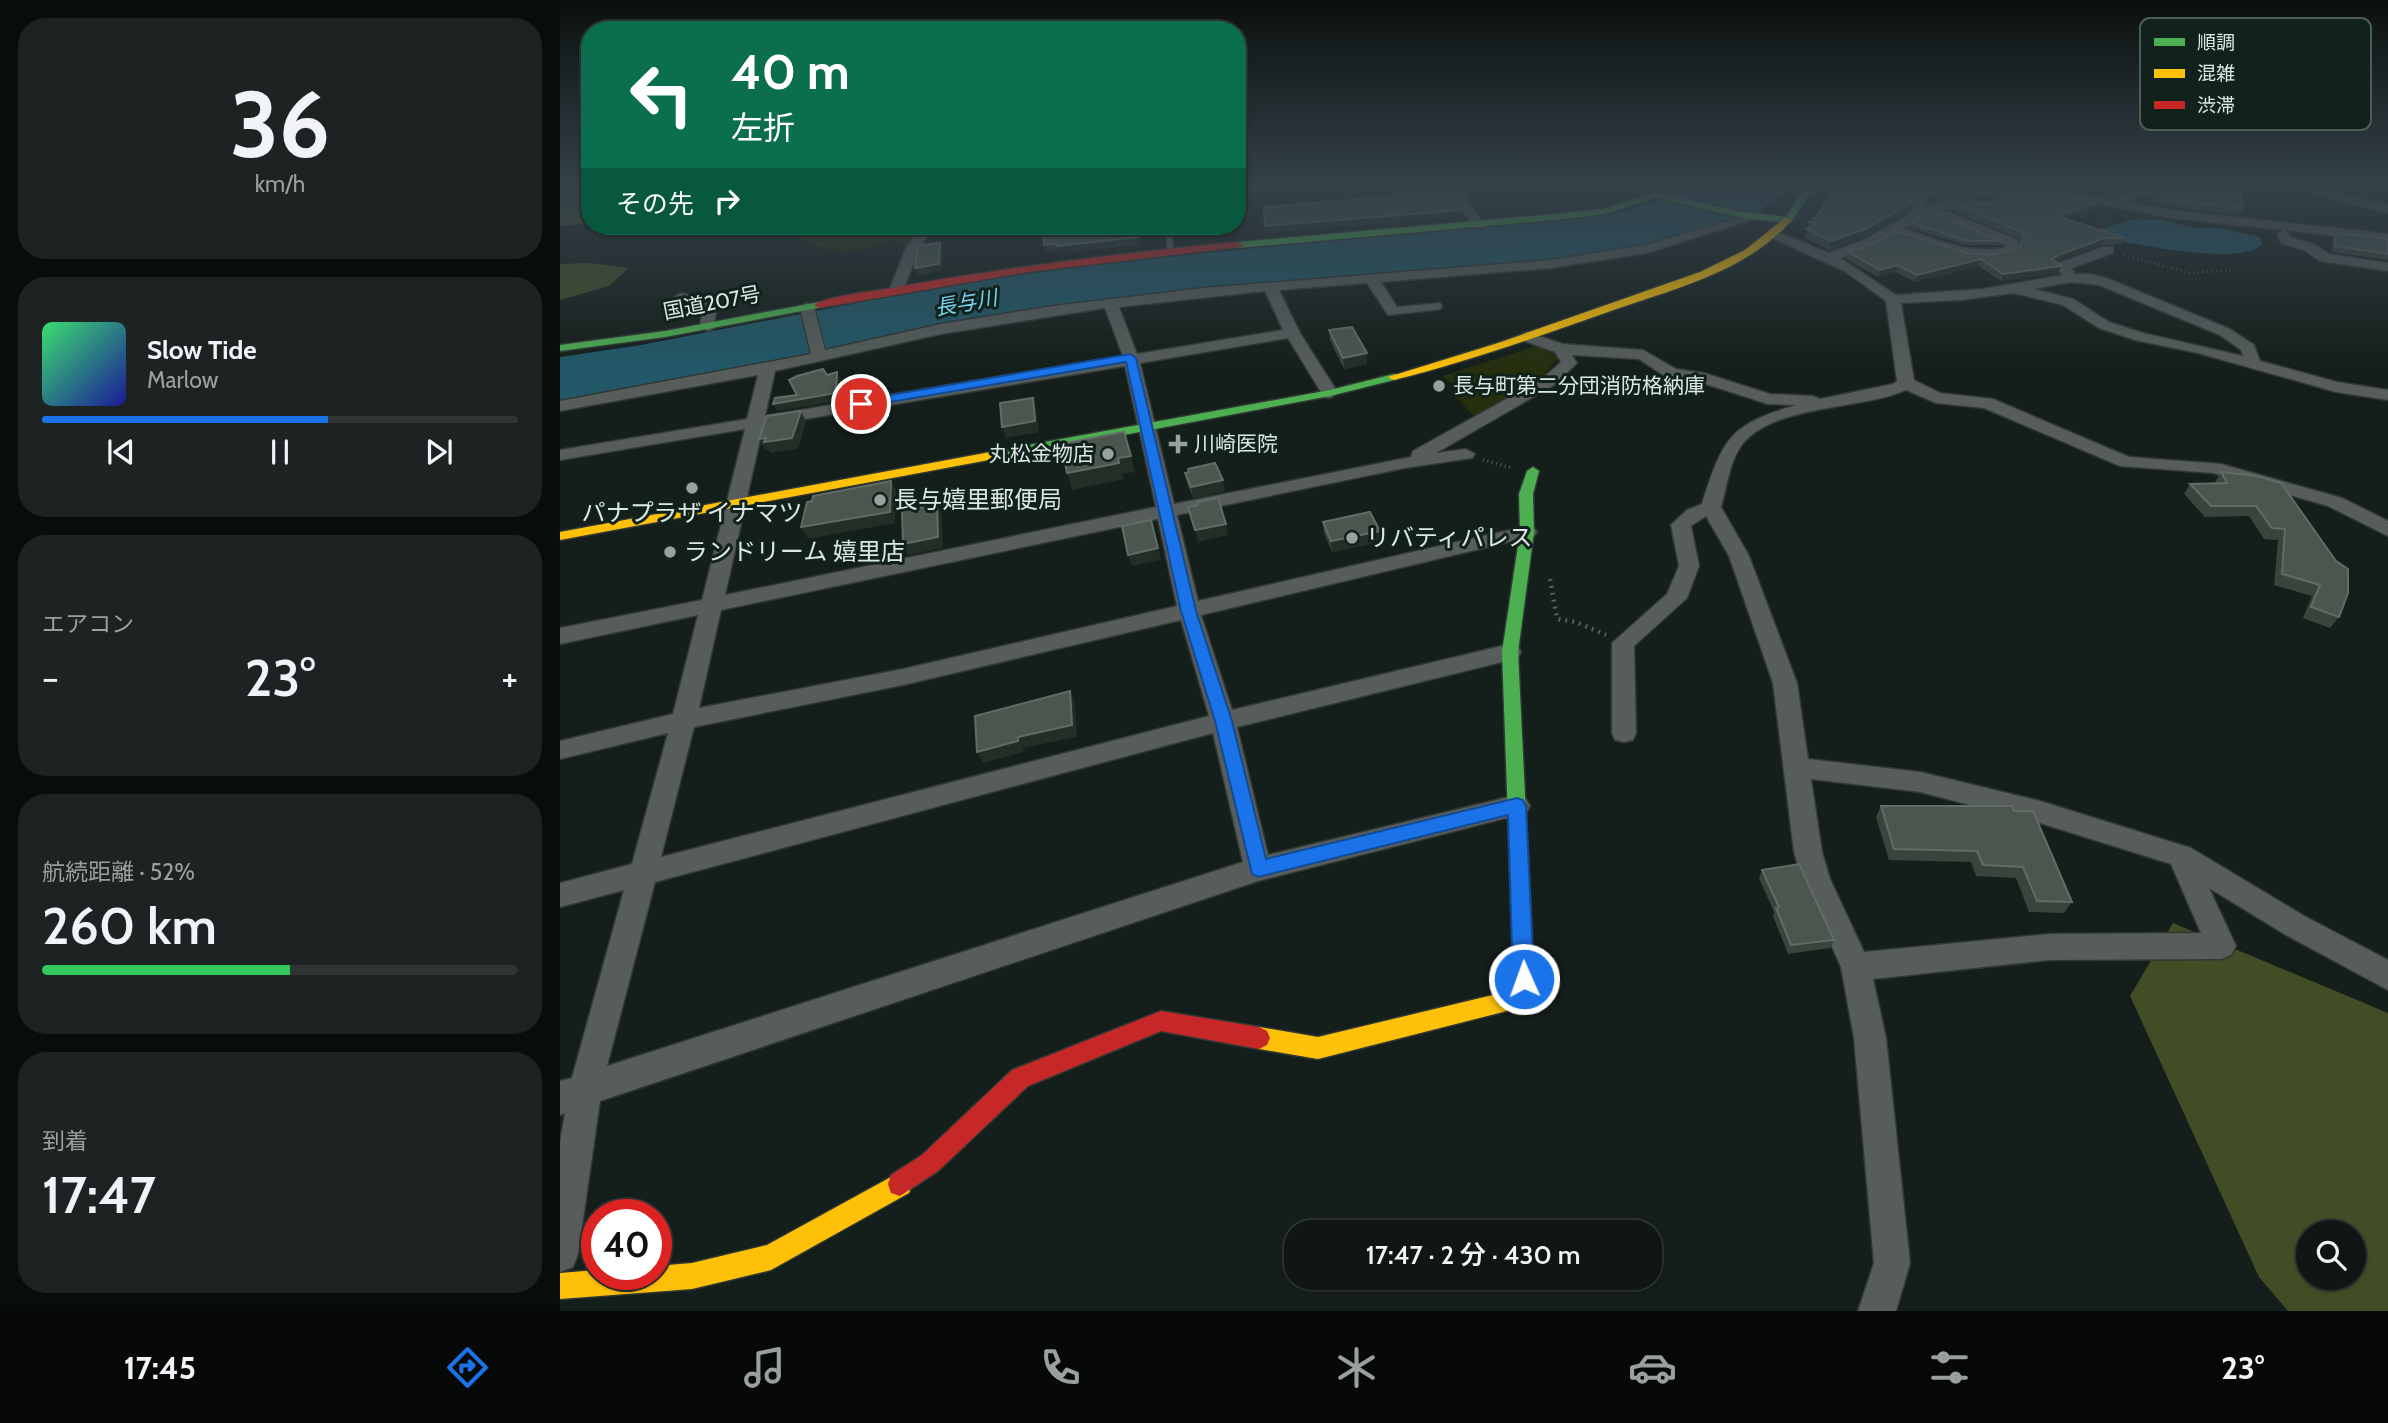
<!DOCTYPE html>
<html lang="ja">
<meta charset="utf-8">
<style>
body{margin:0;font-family:Cabin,"Noto Sans JP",sans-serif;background:#1d2322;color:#f1f3f6;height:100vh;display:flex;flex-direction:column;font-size:26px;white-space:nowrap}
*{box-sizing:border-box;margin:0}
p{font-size:23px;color:#9b9fa0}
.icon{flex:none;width:38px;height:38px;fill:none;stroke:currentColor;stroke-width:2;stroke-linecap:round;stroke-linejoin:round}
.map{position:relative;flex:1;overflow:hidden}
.panel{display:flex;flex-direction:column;gap:18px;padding:18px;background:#080c0b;width:560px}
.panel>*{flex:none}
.hud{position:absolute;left:21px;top:21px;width:665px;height:214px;border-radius:28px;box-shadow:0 2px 5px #0004,0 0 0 2px #2f3534;background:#0b6e4f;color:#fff;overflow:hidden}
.buttons{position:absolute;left:1736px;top:1220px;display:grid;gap:14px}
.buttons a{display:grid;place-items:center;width:70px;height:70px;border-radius:50%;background:#0f1614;box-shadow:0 2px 5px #0004,0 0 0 2px #2f3534;font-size:35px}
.speed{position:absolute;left:21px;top:1199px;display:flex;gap:14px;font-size:35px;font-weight:700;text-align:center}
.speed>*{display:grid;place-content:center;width:91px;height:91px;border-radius:50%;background:#0f1614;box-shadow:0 2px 5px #0004,0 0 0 2px #2f3534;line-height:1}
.speed .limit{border:10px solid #d22;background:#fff;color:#111}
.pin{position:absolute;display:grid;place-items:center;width:60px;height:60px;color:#fff;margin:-30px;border:4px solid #fff;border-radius:50%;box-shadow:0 2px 7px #0007}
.me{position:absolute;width:77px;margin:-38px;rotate:358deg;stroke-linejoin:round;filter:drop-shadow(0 0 5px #0008)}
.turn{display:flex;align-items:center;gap:24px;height:147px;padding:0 35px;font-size:32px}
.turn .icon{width:91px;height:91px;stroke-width:2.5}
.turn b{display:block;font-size:49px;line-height:60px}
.then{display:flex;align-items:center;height:66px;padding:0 35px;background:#0003;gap:14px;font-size:26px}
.big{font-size:52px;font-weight:600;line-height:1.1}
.panel .tile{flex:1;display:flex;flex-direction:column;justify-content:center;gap:10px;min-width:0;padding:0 24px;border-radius:28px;background:#1d2322}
.panel .dial{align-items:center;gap:0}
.dial b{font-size:91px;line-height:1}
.song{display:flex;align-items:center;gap:21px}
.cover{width:84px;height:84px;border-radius:10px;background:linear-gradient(135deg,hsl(140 70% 55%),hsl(240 70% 35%))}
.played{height:7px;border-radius:4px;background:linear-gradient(90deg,#1a73e8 60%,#2f3534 60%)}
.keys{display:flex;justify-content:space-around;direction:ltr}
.heat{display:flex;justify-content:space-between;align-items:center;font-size:38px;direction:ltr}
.charge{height:10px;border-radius:5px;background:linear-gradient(90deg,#34c759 52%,#2f3534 0)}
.trip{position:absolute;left:724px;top:1220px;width:378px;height:70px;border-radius:28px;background:#0f1614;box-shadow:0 2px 5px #0004,0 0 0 2px #2f3534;font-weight:600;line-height:70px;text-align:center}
.tabs{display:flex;height:112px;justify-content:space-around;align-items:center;background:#060908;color:#9b9fa0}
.tabs .icon{width:49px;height:49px}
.tabs .on{color:#1a73e8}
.tabs b{font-size:32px;color:#f1f3f6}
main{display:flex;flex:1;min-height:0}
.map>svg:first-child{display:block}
</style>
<main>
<section class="panel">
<div class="tile dial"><b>36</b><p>km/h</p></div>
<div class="tile">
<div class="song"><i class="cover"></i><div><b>Slow Tide</b><p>Marlow</p></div></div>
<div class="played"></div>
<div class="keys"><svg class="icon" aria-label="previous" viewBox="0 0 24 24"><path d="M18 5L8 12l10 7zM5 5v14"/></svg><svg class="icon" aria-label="pause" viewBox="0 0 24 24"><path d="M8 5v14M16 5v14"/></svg><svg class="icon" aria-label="next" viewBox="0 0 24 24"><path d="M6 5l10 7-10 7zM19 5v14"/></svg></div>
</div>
<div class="tile"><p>エアコン</p>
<div class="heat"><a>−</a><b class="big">23°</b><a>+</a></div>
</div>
<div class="tile"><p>航続距離 · 52%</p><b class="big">260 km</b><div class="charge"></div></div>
<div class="tile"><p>到着</p><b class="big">17:47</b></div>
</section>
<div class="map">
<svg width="1828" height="1311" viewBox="0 0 1828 1311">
<rect width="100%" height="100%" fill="#141e1a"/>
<path fill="#252e0d" d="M880 187 889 195 802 203 791 188Z
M251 226H361L348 249 332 239C297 252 278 258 242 239L240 232Z
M980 345 998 358 982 377 914 416 896 397 903 393 882 376Z"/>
<path fill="#424d26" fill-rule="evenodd" d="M0 187H30V223L0 226Z
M31 263 69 268 49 286 0 300V264Z
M1613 923 1828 1013V1311H1728L1699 1277 1570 996ZM1748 1232H1794V1278H1748Z"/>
<path fill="#225868" d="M1135 187H1228L1205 207 1176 220 1083 247 986 261 635 290 273 350 84 389 0 400V357L81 345 405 282 556 262 1067 210Z
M1574 219 1603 220 1634 228H1660L1700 237 1702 244C1684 265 1592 247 1565 242 1554 240 1544 235 1534 231Z"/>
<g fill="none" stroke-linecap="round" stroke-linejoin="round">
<g stroke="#313834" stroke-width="8">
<path id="lane" d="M609 226 610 251"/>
</g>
<g stroke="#313834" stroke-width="3">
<path id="street" d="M887 187H899L925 225 924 228H914Z
M1106 187H1125L1096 199 1090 195Z
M1358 187H1370L1365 207 1383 200 1430 201 1439 196 1419 187H1438L1449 191H1491L1554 199 1580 187H1609L1567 202 1612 210 1828 234V242L1725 230 1732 238 1754 244 1769 254 1828 263V271L1760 261 1744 250 1721 243 1718 234 1723 230 1612 218 1539 204 1491 199H1451L1433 209H1382L1457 240 1459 243 1456 252 1429 259 1405 257 1334 234 1314 246 1280 258 1336 295 1423 289 1502 275 1497 266 1499 263 1543 247H1553V253L1512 268 1515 274H1531L1549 279 1670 329 1694 345 1700 361 1777 382 1828 390V400L1776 392 1638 353 1575 340 1539 328 1503 305 1454 293 1401 300 1341 303 1354 380 1380 393 1433 399 1569 457 1661 464 1782 498 1828 521V536L1768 506 1653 473 1560 466 1424 408 1376 403 1346 390C1303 410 1211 404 1181 446 1169 463 1167 487 1161 507L1189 556 1237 683 1248 759 1360 772 1480 801 1631 848 1746 917 1828 960V990L1726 935 1649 888 1676 946 1671 955 1661 959 1489 960 1313 979 1326 1038 1350 1263 1336 1311H1298L1314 1263 1294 1038 1281 967 1242 879 1234 852 1213 683 1169 556 1146 516 1131 526 1139 566 1127 598 1074 646 1076 733 1073 740 1064 742 1055 740 1052 733V643L1107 594 1119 566 1111 525 1127 510 1142 504C1163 439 1168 425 1236 405L1208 404 1136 381 1106 377 1079 359 1012 355 1017 363 994 385 876 453 906 449 915 454 912 458 845 468 617 515 638 601 967 526 974 528 977 532 974 536 641 615 672 710 950 644 958 646 961 652 958 658 950 660 677 727 708 855 957 795 966 799 970 806 966 813 698 881 40 1101 18 1254 13 1267 0 1272V1142L5 1113 0 1115V1081L12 1078 64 890 0 907V883L72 864 108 733 0 759V741L113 714 138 615 0 644V628L142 600 185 429 0 460V450L187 419 198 375 0 411V401L251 354 240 307 247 303 254 307 265 350 381 324 493 306 644 288 991 260 1085 245 1198 212 1204 216 1087 253 991 268 821 282 837 307 880 303 882 306 880 309 875 310 828 315 807 283 719 290 740 333 778 393 770 398 764 397 728 338 580 363 614 504 851 457 853 451 982 379 1001 362 995 352 962 340 959 337 962 334 967 332 1003 344 1083 350 1116 369 1144 373 1210 394 1253 396 1260 399 1333 384 1337 381 1326 301 1286 272 1208 236 1215 232 1220 233 1269 253 1304 240 1351 213ZM1371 214 1445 245V247C1410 256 1376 239 1343 228ZM1510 282 1539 285 1660 335 1681 350 1683 356 1583 333 1549 322 1513 299 1474 289ZM705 291 723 330 577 354 559 307ZM545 308 563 356 205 416 215 371 381 334ZM565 366 596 507 165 595 203 426ZM598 519 617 606 343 669 139 708 161 610ZM621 620 649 716 101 857 134 727 343 685ZM653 733 683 862 47 1066 95 882ZM1251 779 1360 792 1480 823 1611 864 1641 933 1489 934 1304 952 1270 879 1262 852Z
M1728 187H1751L1828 205V213Z
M361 226H373L359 250 344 288 342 291H332L330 288 345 250Z
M121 293 149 299 156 313 153 329 148 331 140 326 142 313 138 305 116 300 114 297Z"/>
</g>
<g stroke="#313834" stroke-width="3">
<path id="fast" d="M1246 187H1254L1231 222 1228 223 1178 217 1096 198 1044 214 1006 219 678 248 673 245 678 242 1006 213 1043 209 1096 192 1178 211 1226 217Z
M259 302 264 305 263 307 105 337 0 351V345L105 331Z
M834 374 838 375V379L770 396 441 458 435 454 441 450 770 390Z
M973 467 979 471 973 494 974 532 958 652 973 958 970 965 963 967 956 965 953 958 942 652 960 532 959 494 967 471Z"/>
</g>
<g stroke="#313834" stroke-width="3">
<path id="slow" d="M1225 218 1232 220C1185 273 1112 289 1048 312 977 337 907 362 834 380L828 377 938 343 1140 272 1185 250Z
M441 450 447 454 445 457 0 540V532Z
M963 949 970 951 973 958 974 979 951 1009 943 1012 758 1059 699 1049 691 1045 688 1038 691 1031 699 1027 758 1037 937 994 953 976V958L956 951Z
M340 1172 349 1175 352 1184 349 1193 211 1270 132 1289 0 1299V1273L37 1270V1274H96V1266L132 1263 207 1245Z"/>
</g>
<g stroke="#313834" stroke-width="3">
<path id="jam" d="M678 242 683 245 681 247 468 272 259 308 254 305C267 296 314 291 332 288 447 267 562 253 678 242Z
M601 1011 699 1027 707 1031 710 1038 707 1045 699 1049 601 1031 468 1086 378 1171 340 1196 331 1193 328 1184 331 1175 362 1155 452 1070Z"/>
</g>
<path stroke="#555c5a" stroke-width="2.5" stroke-dasharray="1 3.5" stroke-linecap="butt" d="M1524 229 1552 219
M1564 255 1630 273 1672 270"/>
<path stroke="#555c5a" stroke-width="3.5" stroke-dasharray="1 3.5" stroke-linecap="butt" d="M923 460 952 468"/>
<path stroke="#555c5a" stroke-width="4.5" stroke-dasharray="2 5" stroke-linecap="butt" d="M990 579 997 619 1016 622 1046 635"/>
<use href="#lane" stroke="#565d5b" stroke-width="6"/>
<use href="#street" fill="#565d5b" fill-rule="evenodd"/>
<use href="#fast" fill="#4caf50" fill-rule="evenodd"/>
<use href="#slow" fill="#ffc107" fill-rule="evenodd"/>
<use href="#jam" fill="#c62828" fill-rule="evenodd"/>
</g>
<path fill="#39443d" d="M1372 187 1436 188 1433 196 1383 197 1369 203Z
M1447 187H1573L1554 196 1491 188Z
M1594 190 1683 208 1679 215 1612 207 1591 201V196Z
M1544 201 1541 207 1505 219 1565 238 1562 244 1542 245 1498 261 1496 262 1501 266 1498 273 1441 281 1419 266 1355 282 1336 272 1318 277 1286 259 1288 252 1407 253 1432 255 1459 248 1461 243 1458 238 1395 212 1397 205H1435Z
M1349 211 1303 238 1269 250 1245 238 1249 222 1252 220 1253 218Z
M1351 223 1441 241 1439 245H1406L1350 228Z
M1776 233 1828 239V260L1771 252 1773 238Z
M769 330 807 353V364L784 369 770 340Z
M1661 472 1697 476 1779 617 1770 628 1743 618 1752 596 1714 585 1718 540 1704 539 1689 516 1645 517 1624 494 1630 484 1656 483 1655 482Z
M625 473 665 491 633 498 627 483Z
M763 522 820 542 772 552 764 533Z
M1321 806 1454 811 1512 902 1504 913 1469 912 1456 878 1416 876 1411 862 1329 860 1316 817Z
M1202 870 1274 940 1270 948 1228 954 1213 916 1214 912 1199 878Z"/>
<path fill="#232e27" d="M1357 187 1349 211 1303 238 1269 250 1271 241Z
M1573 187 1554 196 1557 188Z
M1386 189 1383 197 1369 203 1371 194Z
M1544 201 1541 207 1494 223 1496 216Z
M903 210 904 217 706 233 705 226Z
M580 226 579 245 499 254V252L486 253 484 245 498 244Z
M1545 238 1542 245 1498 261 1490 266 1492 259 1501 254Z
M380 243 383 251 382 271 358 275 355 268Z
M1421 259 1419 266 1355 282 1357 275Z
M1338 265 1336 272 1318 277 1320 270Z
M1501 266 1498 273 1441 281 1443 274Z
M807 353V364L784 369 783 358Z
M277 372 281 380 279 401 217 411 213 404 276 393Z
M473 398 476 408 479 432 446 438 442 427Z
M241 411 246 422 238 449 210 453 209 450H205L199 439 206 438Z
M571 456 575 472 562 474 564 479 512 490 507 473 558 458Z
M663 480 665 491 633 498 631 487Z
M331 481 337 492 335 523 248 539 241 527Z
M377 504 382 515 383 548 348 555 343 544Z
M591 520 601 560 572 566 568 555Z
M666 524 668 535 638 542 635 530Z
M820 531V542L772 552 771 541Z
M510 691 515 703 517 737 463 748 464 752 423 763 417 752 458 737Z"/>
<path fill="#4b564e" stroke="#626c66" stroke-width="2" d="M1276 187H1356L1351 203 1305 229 1271 241 1247 229 1256 224 1249 222 1256 219 1253 218 1257 216Z
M1373 187H1435L1436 188 1386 189 1371 194Z
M1600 187H1679L1683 208 1616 201 1594 194V190Z
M891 191 903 210 705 226 704 207Z
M1454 196H1493L1544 201 1496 216 1565 238H1545L1501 254 1492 259 1501 266 1443 274 1421 259 1357 275 1338 265 1320 270 1288 252 1317 242 1336 231 1407 253 1432 255 1459 248 1464 237 1460 231 1397 205H1435Z
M1372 212 1441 241H1408L1351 223Z
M483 226H578V237L497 246 498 244 484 245Z
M1776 233 1828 239V254L1775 246Z
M380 243 379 264 355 268 358 246Z
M792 327 807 353 783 358 769 330Z
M263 369 267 375 277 372 276 393 213 404 215 398 237 395 229 380 237 376Z
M473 398 475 421 442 427 440 403Z
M241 411 232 438 204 442 206 438 199 439 207 416Z
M564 432 571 456 558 458 559 463 507 473 501 444Z
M655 463 663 480 631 487 625 473 629 472 628 469Z
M1661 472 1697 476 1721 483 1776 561 1788 569V593L1779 617 1751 607 1760 585 1722 574 1725 529 1712 528 1696 506H1651L1630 484 1667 483Z
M331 481 330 512 241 527 247 502 252 501 253 496Z
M658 498 666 524 635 530 628 507 638 505 637 502Z
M377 504 378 537 343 544 342 511Z
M810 512 820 531 771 541 763 522Z
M591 520 598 548 568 555 562 526Z
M510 691 512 725 458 737V741L417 752 415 716Z
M1321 806H1452L1454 811H1473L1512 902 1477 901 1463 867 1423 865 1417 851 1334 849Z
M1239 864 1274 940 1231 945 1216 908 1219 907 1202 870Z"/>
<linearGradient id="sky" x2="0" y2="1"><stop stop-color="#0b100e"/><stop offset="0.5" stop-color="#344149"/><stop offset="1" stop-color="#344149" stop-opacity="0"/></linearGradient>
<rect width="1828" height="371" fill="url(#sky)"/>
<path fill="#1a73e8" stroke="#114b97" stroke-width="2" d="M570 354 576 358 636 611 672 721 706 859 957 798 963 800 966 806 974 979 971 986 964 989 956 986 953 979 948 815 698 877 692 874 655 721 621 611 566 362 301 407 295 404 301 400Z"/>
<g fill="#97a19d" stroke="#11211b" stroke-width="2.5">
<circle cx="879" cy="386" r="7"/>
<path d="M614.5 433.5h7v7h7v7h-7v7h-7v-7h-7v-7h7z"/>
<circle cx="548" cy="454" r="7"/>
<circle cx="132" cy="488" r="7"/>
<circle cx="320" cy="500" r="7"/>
<circle cx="792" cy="538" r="7"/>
<circle cx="110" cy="552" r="7"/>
</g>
<g text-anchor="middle" stroke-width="6" stroke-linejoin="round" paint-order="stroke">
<g font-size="21" fill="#dde7e3" stroke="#11211b">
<text transform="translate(152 303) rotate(-11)" y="7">国道207号</text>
</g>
<g font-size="21" font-style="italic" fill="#78d4f1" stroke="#11211b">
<text transform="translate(406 303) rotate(-10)" y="7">長与川</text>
</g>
<g font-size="21" fill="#dde7e3" stroke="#11211b" text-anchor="start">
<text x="893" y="393">長与町第二分団消防格納庫</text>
<text x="634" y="451">川崎医院</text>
<text x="534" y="461" text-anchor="end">丸松金物店</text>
</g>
<g font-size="24" fill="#dde7e3" stroke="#11211b" text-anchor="start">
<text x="334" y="508">長与嬉里郵便局</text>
<text x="132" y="521" text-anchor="middle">パナプラザ イナマツ</text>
<text x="806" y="546">リバティパレス</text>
<text x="124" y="560">ランドリーム 嬉里店</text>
</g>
</g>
<rect x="1580" y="18" width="231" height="112" rx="10" fill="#11211b" stroke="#4e5c57" stroke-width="2"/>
<rect x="1594" y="38" width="31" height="8" fill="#4caf50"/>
<rect x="1594" y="69" width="31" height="9" fill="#ffc107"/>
<rect x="1594" y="101" width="31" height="8" fill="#c62828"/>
<g font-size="19" fill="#dde7e3">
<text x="1637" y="49">順調</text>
<text x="1637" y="80">混雑</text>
<text x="1637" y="112">渋滞</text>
</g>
</svg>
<div class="buttons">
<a><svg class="icon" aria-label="search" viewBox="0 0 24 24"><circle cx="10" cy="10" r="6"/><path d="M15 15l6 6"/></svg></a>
</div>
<div class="speed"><div class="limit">40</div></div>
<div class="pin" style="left:301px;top:404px;background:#d93025"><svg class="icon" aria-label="arrive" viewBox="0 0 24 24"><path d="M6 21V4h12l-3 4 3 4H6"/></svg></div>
<svg class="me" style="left:964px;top:979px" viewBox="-20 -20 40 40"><circle r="17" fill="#1a73e8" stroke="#fff" stroke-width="3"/><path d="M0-11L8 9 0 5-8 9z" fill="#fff"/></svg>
<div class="trip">17:47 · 2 分 · 430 m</div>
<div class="hud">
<div class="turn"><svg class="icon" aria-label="left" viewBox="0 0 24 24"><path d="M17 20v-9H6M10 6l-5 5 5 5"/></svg><div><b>40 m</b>左折</div></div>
<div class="then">その先<svg class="icon" aria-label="right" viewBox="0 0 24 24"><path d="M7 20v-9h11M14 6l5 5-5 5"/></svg></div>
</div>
</div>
</main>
<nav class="tabs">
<b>17:45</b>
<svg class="icon on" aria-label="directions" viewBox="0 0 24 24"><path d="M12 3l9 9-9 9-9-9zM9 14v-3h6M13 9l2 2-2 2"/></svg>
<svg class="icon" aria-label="music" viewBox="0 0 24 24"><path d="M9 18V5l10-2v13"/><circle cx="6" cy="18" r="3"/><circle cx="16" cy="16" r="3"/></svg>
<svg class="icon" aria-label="phone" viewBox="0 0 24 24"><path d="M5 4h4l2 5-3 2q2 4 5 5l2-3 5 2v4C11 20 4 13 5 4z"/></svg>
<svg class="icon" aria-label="climate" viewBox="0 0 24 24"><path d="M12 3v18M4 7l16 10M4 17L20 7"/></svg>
<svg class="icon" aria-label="car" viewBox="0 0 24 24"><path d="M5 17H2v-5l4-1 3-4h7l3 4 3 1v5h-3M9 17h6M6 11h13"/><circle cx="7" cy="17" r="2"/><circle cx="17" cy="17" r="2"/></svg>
<svg class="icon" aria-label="filters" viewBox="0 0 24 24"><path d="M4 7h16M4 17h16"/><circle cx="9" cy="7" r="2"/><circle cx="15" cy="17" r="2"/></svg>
<b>23°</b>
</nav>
